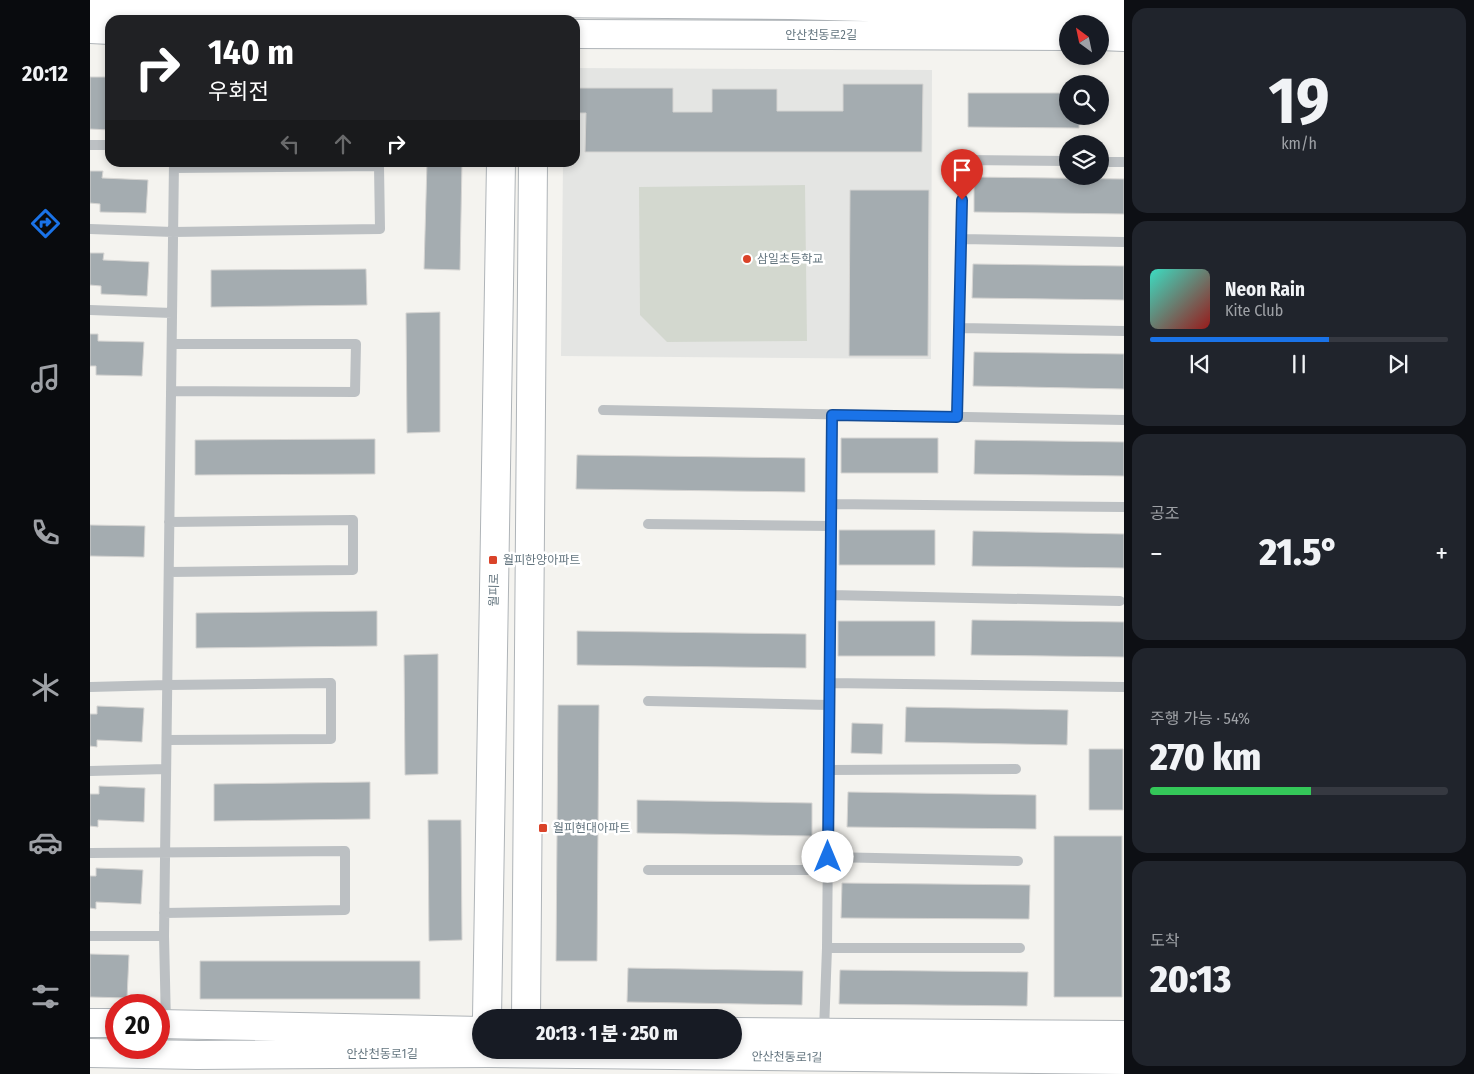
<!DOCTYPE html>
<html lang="ko">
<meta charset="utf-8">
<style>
body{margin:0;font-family:"Fira Sans Condensed","Noto Sans KR",sans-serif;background:#20242c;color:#f1f3f6;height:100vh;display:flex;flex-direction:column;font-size:19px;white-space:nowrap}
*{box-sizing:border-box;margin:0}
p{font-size:16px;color:#9ea1a6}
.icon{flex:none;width:28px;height:28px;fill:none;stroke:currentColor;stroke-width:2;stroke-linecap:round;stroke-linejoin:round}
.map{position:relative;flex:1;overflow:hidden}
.side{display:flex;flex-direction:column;gap:8px;padding:8px;background:#0d0f14;width:350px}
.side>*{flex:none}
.top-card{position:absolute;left:15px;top:15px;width:475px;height:152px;border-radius:15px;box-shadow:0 2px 8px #0003;background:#202124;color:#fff;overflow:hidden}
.needle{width:32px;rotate:327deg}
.fabs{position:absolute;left:969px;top:15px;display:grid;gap:10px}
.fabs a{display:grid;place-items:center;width:50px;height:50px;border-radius:50%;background:#171b24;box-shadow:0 2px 8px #0003;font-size:25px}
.speed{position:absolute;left:15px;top:994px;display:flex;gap:10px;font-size:25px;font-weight:700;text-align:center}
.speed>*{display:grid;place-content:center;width:65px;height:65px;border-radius:50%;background:#171b24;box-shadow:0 2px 8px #0003;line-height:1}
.speed .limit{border:8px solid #d22;background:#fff;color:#111}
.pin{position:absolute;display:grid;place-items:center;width:42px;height:42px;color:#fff;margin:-51px -21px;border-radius:50% 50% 50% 0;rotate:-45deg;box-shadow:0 0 5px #0007}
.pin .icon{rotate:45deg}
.me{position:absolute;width:55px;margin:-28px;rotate:0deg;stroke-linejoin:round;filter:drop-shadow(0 0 4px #0008)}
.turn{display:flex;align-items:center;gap:18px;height:105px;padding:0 20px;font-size:22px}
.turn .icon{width:65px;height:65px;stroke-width:2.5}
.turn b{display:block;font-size:35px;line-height:42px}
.lanes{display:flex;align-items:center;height:48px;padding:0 20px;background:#0003;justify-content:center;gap:25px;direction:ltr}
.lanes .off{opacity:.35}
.big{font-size:38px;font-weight:800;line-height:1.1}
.side .tile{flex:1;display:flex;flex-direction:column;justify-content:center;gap:8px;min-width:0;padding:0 18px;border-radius:15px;background:#20242c}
.side .dial{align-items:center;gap:0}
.dial b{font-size:65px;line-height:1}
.song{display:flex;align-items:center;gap:15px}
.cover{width:60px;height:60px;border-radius:8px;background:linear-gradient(135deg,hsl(170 70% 55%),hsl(0 70% 35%))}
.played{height:5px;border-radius:2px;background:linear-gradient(90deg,#1a73e8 60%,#363941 60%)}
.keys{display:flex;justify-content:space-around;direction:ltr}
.heat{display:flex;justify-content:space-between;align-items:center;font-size:28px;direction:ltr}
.charge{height:8px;border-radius:4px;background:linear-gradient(90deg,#34c759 54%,#363941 0)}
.trip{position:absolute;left:382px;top:1009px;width:270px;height:50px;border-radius:25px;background:#171b24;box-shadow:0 2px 8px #0003;font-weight:800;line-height:50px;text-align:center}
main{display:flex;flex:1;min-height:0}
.tabs{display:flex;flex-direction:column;width:90px;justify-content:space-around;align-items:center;background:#090b0e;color:#9ea1a6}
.tabs .icon{width:35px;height:35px}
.tabs .active{color:#1a73e8}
.tabs b{font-size:22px;color:#f1f3f6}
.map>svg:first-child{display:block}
</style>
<main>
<nav class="tabs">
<b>20:12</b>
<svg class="icon active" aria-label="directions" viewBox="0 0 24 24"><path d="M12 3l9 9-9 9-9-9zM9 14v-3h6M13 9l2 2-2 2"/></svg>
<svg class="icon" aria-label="music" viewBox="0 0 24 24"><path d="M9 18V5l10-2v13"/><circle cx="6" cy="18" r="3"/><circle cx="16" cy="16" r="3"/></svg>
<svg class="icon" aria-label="phone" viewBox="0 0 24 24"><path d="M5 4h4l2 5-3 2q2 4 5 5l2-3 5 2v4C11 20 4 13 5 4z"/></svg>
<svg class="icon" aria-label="climate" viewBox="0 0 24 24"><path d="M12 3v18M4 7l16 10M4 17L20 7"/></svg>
<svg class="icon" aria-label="car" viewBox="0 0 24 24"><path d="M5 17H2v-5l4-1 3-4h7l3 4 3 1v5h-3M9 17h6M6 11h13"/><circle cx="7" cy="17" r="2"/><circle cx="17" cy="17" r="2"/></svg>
<svg class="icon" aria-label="filters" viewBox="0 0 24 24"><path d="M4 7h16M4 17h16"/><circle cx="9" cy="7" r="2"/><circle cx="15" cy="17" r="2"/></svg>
</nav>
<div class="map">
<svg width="1034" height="1074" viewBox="0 0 1034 1074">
<rect width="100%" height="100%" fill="#f4f3ef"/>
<path fill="#e4e5e3" d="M485 68 842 70 841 359 471 356 473 163 485 162Z"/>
<path fill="#d3d8cf" d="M715 185 717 341 577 342 550 315 549 187Z"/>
<path fill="#a4acb0" stroke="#d5d4d2" d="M0 77H20V130L0 129Z
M753 84H833L832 152H495L496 113H485V88H583V112H622V89H687V111H753Z
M878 93H978V116H989V128L878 127Z
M337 162H372L370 270 334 269Z
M0 171H13L12 178 58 180 56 213 10 212V204L0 203Z
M884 177 1034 179V214L884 212Z
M760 190H839L838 356H759Z
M0 253H14L13 260 59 262 57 296 11 294V286L0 285Z
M883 264 1034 266V300L882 298Z
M276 269 277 305 121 307V270Z
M350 312V432L317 433 316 313Z
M0 334H8V341L54 342 52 376 6 375V366H0Z
M884 352 1034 354V389L883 386Z
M751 438H848V473H751Z
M285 439V474L105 475V440Z
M885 440 1034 442V476L884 474Z
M487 455 715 458V492L486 489Z
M0 525 55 526 54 557 0 556Z
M749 530H845V565H749Z
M883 531 1034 534V568L882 566Z
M287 611V646L106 648V613Z
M882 620 1034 622V657L881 655Z
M748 621H845V656H748Z
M487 631 716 634V668L487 665Z
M348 654V774L315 775 314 655Z
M468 705H509L507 961H466Z
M7 706 54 708 52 742 7 740V747L0 746V714H7Z
M816 707 978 710 977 745 815 742Z
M762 723 793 724 792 754 761 753Z
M999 749H1033V810H999Z
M280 782V819L124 821V784Z
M9 786 55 788 54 822 8 820V827L0 826V794H9Z
M758 792 946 795V829L757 827Z
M547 800 722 803V836L547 833Z
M338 820H371L372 940 339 941Z
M964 836H1032V997H964Z
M6 868 53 870 51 904 6 902V909L0 908V876H6Z
M752 883 940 885 939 919 751 918Z
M0 954 39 955 37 998 0 997Z
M110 961H330V999H110Z
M538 968 713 971 712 1005 537 1002Z
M750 970 938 972 937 1006 749 1004Z"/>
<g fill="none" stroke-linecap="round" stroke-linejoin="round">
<g stroke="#afb4b8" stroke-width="30">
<path id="secondary" d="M0 4 149 1 414 4 444 3 701 5 1034 14
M0 29 20 30
M485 34 978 36
M1010 36 1034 37
M397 1018 411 162
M436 1018 443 162
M0 1023H26
M69 1024 391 1031
M644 1032 1034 1035
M0 1053 107 1055 398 1053 1034 1060"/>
</g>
<path stroke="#bcc0c3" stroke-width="10" d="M0 145H20
M1010 162H1034
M0 229 83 232 290 229 289 166 84 168
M871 239 1034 242
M0 310 82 313
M869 328 1034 331
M81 391 265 392 266 344H82
M513 410 1034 420
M867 417 873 160 978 161
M741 504 1033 507
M558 524 741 526
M79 572 263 570V520L79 522
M740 595 1030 601
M739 683 1034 687
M0 687 77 685 241 683V739L77 740
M558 701 739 705
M739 770 926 769
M0 771 76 769
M0 853 255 851V910L74 913
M738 857 928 861
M558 870H738
M0 936H74
M737 948H930
M76 1024 74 936 84 162
M734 1031 737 948 742 415"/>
<use href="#secondary" stroke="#fff" stroke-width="28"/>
</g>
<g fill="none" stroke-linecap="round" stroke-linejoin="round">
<g stroke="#114b97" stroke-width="12">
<path id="route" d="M738 857 742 415 867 417 872 200"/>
</g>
<use href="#route" stroke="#1a73e8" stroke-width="9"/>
</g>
<g fill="#da4329" stroke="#fff" stroke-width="2">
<circle cx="657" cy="259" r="5"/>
<rect x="398" y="555" width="10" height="10" rx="2.5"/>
<rect x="448" y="823" width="10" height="10" rx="2.5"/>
</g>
<g text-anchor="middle" stroke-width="5" stroke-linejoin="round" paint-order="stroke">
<g font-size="12" fill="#64757f" stroke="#fff">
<text x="731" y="39">안산천동로2길</text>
<text transform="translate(404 590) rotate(-89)" y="4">월피로</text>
<text x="292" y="1058">안산천동로1길</text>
<text transform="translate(697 1057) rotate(1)" y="4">안산천동로1길</text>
</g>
<g font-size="12" fill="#64757f" stroke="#fff" text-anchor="start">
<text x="667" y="263">삼일초등학교</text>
<text x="413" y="564">월피한양아파트</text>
<text x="463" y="832">월피현대아파트</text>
</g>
</g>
</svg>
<div class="fabs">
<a><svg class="needle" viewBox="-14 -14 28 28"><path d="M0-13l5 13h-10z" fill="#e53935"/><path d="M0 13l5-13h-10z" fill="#9ea1a6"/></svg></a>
<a><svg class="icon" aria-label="search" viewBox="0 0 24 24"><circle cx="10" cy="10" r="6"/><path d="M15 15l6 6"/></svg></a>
<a><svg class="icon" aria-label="layers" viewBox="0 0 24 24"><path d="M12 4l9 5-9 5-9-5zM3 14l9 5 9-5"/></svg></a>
</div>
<div class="speed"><div class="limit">20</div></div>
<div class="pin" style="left:872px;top:200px;background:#d93025"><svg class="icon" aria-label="arrive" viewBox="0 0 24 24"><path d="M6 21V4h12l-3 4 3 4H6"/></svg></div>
<svg class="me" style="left:738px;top:857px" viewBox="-20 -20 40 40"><circle r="19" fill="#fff"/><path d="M0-13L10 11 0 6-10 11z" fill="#1a73e8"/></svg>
<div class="trip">20:13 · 1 분 · 250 m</div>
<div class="top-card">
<div class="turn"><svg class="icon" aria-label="right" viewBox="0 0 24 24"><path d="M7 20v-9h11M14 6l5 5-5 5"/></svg><div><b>140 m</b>우회전</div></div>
<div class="lanes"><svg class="icon off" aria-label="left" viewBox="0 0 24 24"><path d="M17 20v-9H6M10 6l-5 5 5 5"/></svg><svg class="icon off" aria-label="ahead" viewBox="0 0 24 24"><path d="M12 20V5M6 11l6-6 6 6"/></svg><svg class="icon" aria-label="right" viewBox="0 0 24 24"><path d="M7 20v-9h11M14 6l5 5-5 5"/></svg></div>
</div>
</div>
<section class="side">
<div class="tile dial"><b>19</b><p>km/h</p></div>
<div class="tile">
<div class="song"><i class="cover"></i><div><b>Neon Rain</b><p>Kite Club</p></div></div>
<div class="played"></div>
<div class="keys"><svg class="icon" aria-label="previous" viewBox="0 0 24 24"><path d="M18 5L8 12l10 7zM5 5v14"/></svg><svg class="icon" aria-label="pause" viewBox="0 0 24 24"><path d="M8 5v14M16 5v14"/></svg><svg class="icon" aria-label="next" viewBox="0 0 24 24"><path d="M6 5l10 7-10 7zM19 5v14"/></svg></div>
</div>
<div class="tile"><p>공조</p>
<div class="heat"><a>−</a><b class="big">21.5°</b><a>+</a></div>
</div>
<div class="tile"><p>주행 가능 · 54%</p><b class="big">270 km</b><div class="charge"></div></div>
<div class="tile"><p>도착</p><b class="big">20:13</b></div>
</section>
</main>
